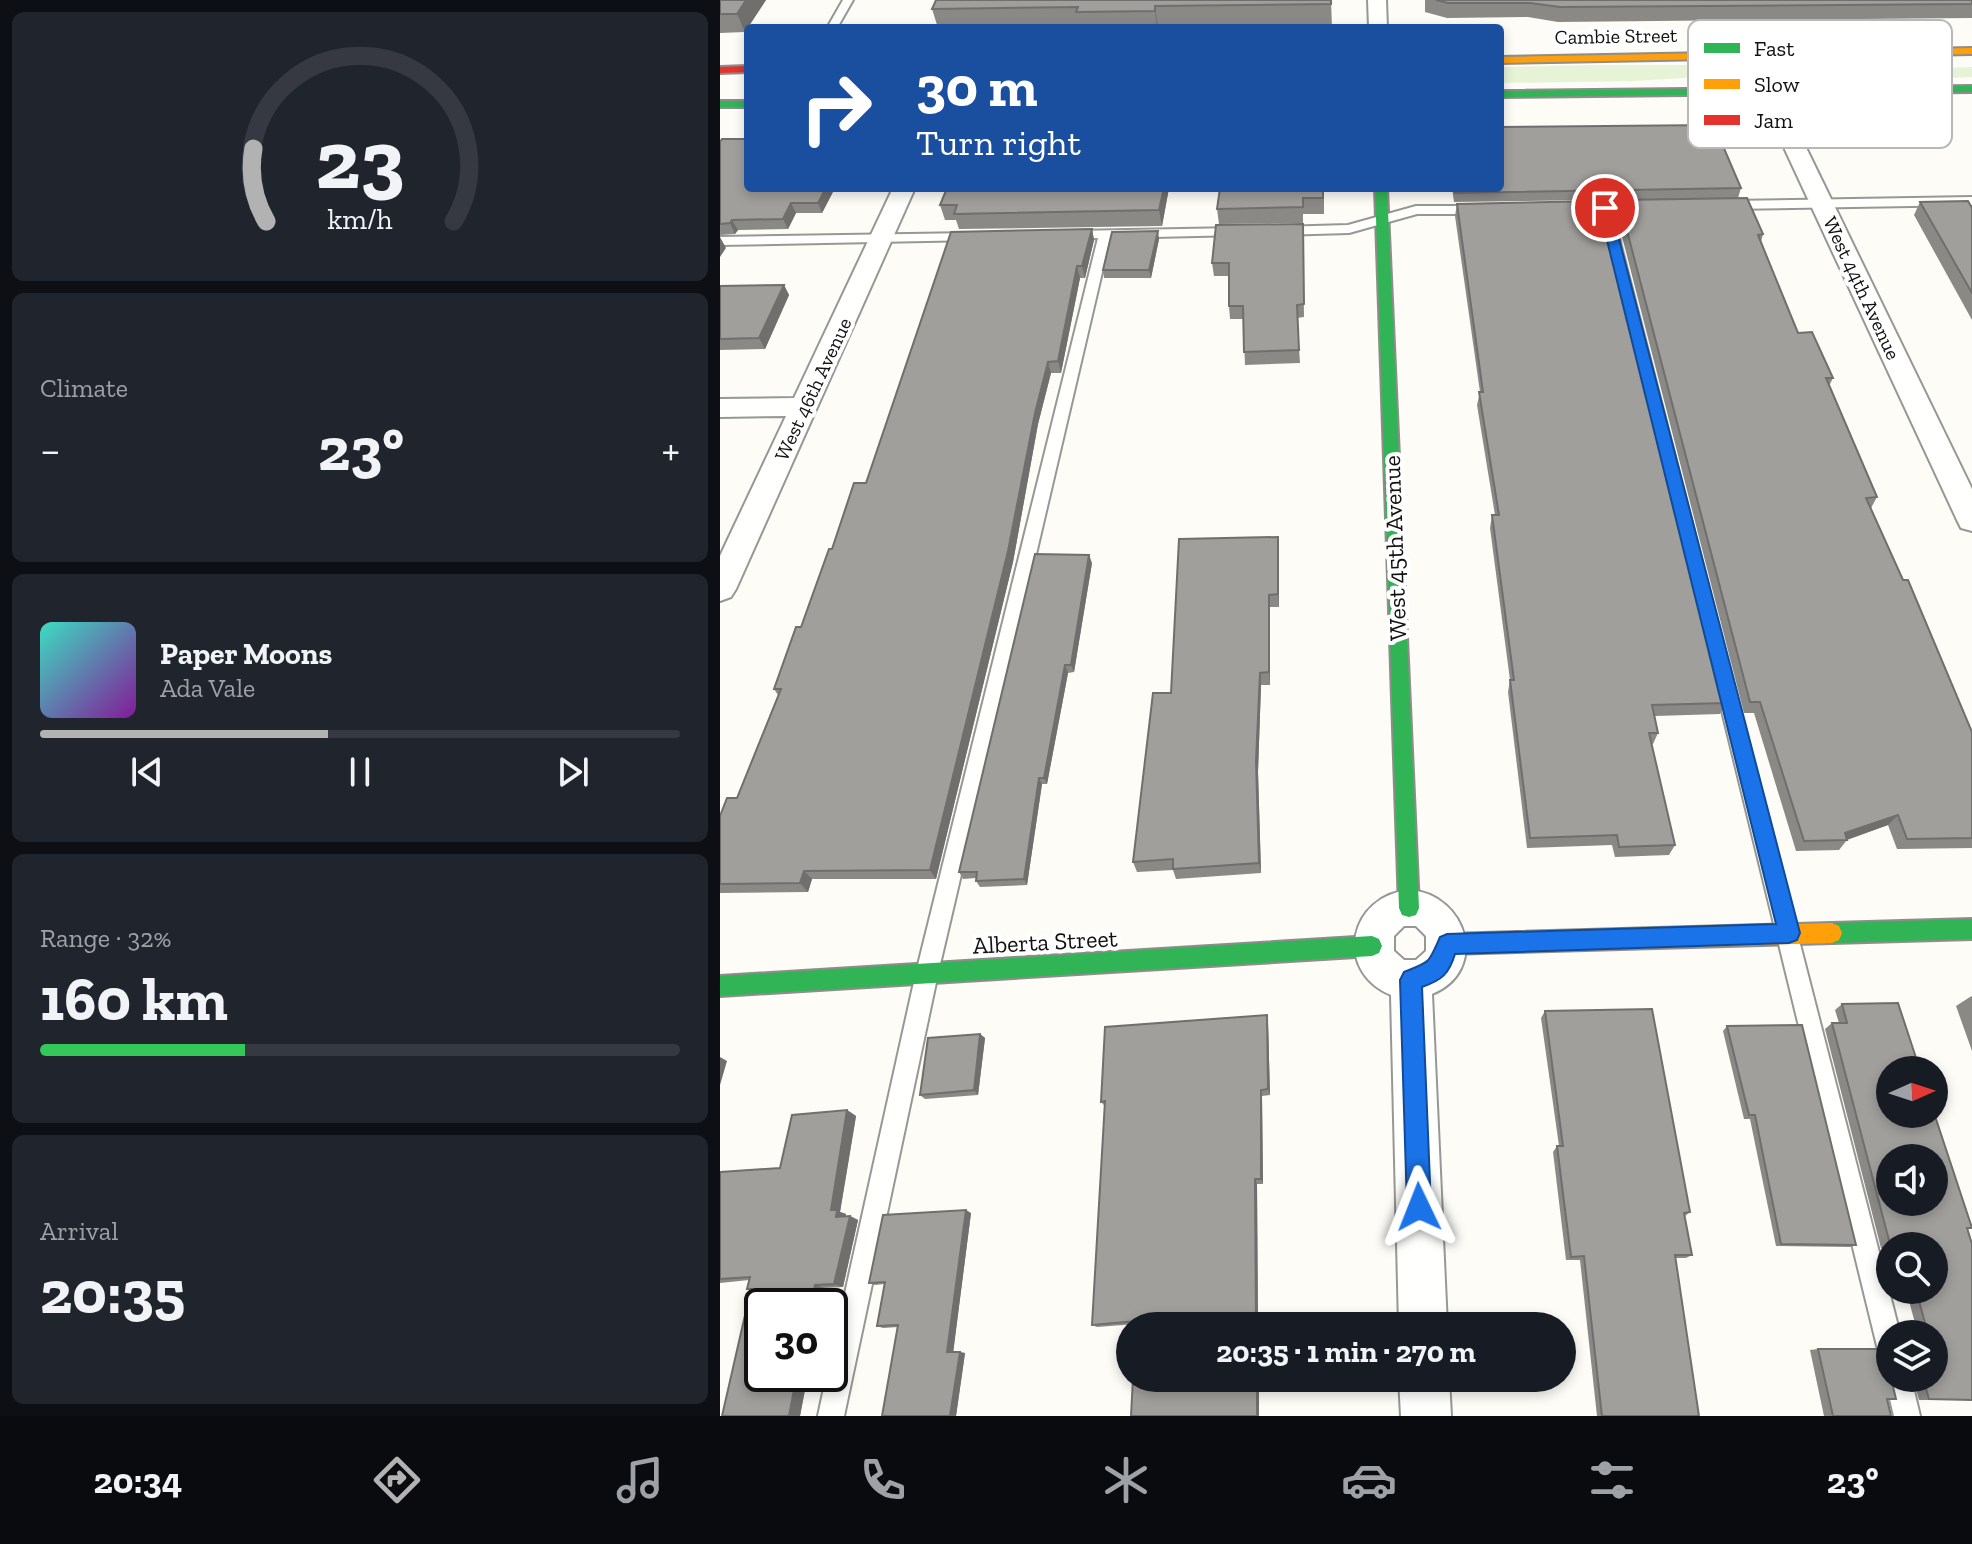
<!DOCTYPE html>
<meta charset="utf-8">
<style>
body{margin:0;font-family:"Zilla Slab",serif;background:#20242c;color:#f1f3f6;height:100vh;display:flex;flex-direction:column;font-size:30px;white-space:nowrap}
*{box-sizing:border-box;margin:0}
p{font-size:26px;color:#9ea1a6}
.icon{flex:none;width:44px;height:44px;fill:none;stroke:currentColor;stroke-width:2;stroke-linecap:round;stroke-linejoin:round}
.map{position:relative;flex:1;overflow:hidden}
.drawer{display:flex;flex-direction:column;gap:12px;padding:12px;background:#0d0f14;width:720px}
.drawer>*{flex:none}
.hud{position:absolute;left:24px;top:24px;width:760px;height:168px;border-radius:8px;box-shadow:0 4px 12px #0003;background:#1a4fa0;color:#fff;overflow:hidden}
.needle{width:52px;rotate:87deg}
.controls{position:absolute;left:1156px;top:1056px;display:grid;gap:16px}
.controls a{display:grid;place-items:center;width:72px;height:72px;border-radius:50%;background:#171b24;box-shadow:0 4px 12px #0003;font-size:40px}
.speed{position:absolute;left:24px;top:1288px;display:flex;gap:16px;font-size:40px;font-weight:700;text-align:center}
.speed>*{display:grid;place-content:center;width:104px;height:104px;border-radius:50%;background:#171b24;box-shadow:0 4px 12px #0003;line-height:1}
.speed .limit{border:4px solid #111;border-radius:12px;background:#fff;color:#111}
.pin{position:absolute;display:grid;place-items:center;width:68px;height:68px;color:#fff;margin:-34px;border:4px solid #fff;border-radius:50%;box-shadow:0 2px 8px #0007}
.me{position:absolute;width:88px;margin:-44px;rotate:358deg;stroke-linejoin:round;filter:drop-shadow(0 0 6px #0008)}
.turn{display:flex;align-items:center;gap:28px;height:168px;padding:0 40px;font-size:36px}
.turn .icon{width:104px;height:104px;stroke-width:2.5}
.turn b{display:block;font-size:56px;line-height:68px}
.big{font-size:60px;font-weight:800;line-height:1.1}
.drawer .tile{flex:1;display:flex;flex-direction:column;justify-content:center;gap:12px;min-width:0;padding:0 28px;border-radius:12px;background:#20242c}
.drawer .dial{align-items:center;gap:0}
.dial svg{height:208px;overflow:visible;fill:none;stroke:#363941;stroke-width:7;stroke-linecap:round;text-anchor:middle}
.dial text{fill:#f1f3f6;stroke:none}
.song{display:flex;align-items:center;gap:24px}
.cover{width:96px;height:96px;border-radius:12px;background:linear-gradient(135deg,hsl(170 70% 55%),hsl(290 70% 35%))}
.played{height:8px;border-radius:4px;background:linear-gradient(90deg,#b2b2b3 45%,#363941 45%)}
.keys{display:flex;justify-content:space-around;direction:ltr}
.heat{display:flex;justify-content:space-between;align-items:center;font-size:44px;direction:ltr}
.charge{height:12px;border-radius:6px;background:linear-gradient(90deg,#34c759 32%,#363941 0)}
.trip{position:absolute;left:396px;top:1312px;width:460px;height:80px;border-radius:40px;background:#171b24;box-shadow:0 4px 12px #0003;font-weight:800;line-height:80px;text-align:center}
.dock{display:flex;height:128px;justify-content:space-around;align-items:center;background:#090b0e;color:#9ea1a6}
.dock .icon{width:56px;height:56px}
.dock .on{color:#b2b2b3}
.dock b{font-size:36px;color:#f1f3f6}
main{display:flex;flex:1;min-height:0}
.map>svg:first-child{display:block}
</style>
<main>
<section class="drawer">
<div class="tile dial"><svg viewBox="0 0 100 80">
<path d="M14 69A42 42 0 1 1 86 69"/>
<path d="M14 69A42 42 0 0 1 9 41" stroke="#b2b2b3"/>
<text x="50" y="56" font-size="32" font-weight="700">23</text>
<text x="50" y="72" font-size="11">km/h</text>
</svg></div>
<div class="tile"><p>Climate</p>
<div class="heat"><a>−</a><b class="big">23°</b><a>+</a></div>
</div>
<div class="tile">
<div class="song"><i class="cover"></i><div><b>Paper Moons</b><p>Ada Vale</p></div></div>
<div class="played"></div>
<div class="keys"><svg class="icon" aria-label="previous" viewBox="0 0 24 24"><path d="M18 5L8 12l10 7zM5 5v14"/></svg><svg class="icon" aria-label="pause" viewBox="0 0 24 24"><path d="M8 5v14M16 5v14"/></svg><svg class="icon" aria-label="next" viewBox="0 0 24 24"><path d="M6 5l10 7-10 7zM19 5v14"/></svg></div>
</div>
<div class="tile"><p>Range · 32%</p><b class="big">160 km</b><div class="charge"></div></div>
<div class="tile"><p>Arrival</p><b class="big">20:35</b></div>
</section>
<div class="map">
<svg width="1252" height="1416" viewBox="0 0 1252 1416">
<rect width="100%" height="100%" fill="#fdfcf7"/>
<path fill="#e7f3d7" d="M871 65H979L1006 69 1008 75 915 81 780 83V67Z
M1252 67V77L1180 81 1123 79 1119 71Z"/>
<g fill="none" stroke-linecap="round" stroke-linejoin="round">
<g stroke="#979795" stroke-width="4">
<path id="lane" d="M123 0H133L117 28H107Z
M1252 197V205L1008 209 1002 205 1008 201Z
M918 203 922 204V210L892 211 1180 1334H1170V1359L1161 1355 1157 1346 880 211 860 212 854 208 860 204Z
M696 206H759L765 210 759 214H697L629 233 559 235 553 231 559 227 628 225Z
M517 228 523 232 521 235 390 238 218 973 124 1416H98L107 1374H110V1361L196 973 378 238 351 239 345 235 351 231Z
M253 233 259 237 257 240 0 245V237Z
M1170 1368V1378H1191L1200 1416H1174L1165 1378Z"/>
</g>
<g stroke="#979795" stroke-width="4">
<path id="street" d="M648 0H666L667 28H649Z
M1032 51 1042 57 1252 489V531L1241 528 1237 520 1022 57Z
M173 188H195L16 589 11 597 0 601V556L66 416 0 417V399L74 398Z
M690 890C748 895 769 971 712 994L727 1326H679L671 995C613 971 629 895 690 890ZM684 926H696L706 936V951L696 960H684L674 951V936Z
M679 1378H729L731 1416H681Z"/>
</g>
<g stroke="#8e8d8b" stroke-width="4">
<path id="fast" d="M1252 86V92L780 97V91Z
M0 101H28V107H0Z
M655 188H667L699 908 696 915 689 917 682 915 679 908Z
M1252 919V939L1112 943 1105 940 1102 933 1105 926 1112 923Z
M652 936 659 939 662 946 659 953 652 956 0 996V976Z"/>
</g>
<g stroke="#8e8d8b" stroke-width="4">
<path id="slow" d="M1252 48V54L780 63V57Z
M1112 923 1119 926 1122 933 1119 940 1112 943 727 954 720 951 717 944 720 937 727 934Z"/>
</g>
<g stroke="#8e8d8b" stroke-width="4">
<path id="jam" d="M28 66V72L0 73V67Z"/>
</g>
<use href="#lane" fill="#fffffe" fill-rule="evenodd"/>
<use href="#street" fill="#fffffe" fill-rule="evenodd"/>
<use href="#fast" fill="#30b455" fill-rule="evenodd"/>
<use href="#slow" fill="#ff9f0a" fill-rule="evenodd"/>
<use href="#jam" fill="#e5322d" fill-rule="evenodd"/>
</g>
<path fill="#8a8986" d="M0 0H46L25 32 0 33Z
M611 0 612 28H218L212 9Z
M705 0H1252V18L838 22 808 17 727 18 705 12Z
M0 142 115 188 102 213H76L68 229 18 230 15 234 0 235Z
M227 188H449L442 226 239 229 236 220H225L220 205Z
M604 188V214H583V223L499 224 497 209Z
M732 188H1021L1018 198 734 202Z
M899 200 1043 234 1041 242 1078 333 1113 378 1109 386 1157 497 1151 508 1252 732V848L1177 849 1168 825 1127 840 1119 850 1076 851 1034 713H1024L896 213Z
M1200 202 1252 208V320L1194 215Z
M737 204 1006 703 1000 714 935 716 938 733 933 744H931L955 845 949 855 895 857 892 845 807 848 788 692 790 680 770 528 772 515H775L757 405 760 392 735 216Z
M583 224 584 317 577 318 580 363 525 365 523 319H510L509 306V276H494L492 263Z
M372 229 374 240 365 278H360L341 373H331L318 424 293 562 216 879H92L88 892 0 893V816L17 798 58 695 54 689 81 627 112 549 146 483Z
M439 239 431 278H384L383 270Z
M64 285 69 295 45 349 0 350V286Z
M559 549V607H550V685H541L538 772 541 873 456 879 453 870 417 872 413 862Z
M372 563 354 672 348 673 327 784H322L307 885 260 887 256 881V878L243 879 239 872Z
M1252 996V1051L1236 1006 1250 997Z
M1122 1004 1252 1228 1248 1229 1252 1244V1400H1199L1193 1378H1214V1334H1198L1186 1290H1214V1246H1170V1248H1161L1105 1029 1112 1023H1119L1115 1010Z
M825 1011 970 1212 965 1216 972 1255 966 1258H955L979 1416H877L860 1260H846L833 1152 837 1146H839L821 1018Z
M548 1023 550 1095 542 1096 543 1184H537L538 1326H416V1324L377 1327 372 1325 385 1106 381 1102Z
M1007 1026 1136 1245 1130 1247 1056 1246 1030 1119H1024L1003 1031Z
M260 1034 265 1038 258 1095 205 1099 200 1095Z
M127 1110 136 1116 120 1212 126 1214 125 1216H130L138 1220 123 1287 104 1288 101 1306H42V1374H88L80 1416H2L31 1290 27 1289 29 1280 0 1283V1172L60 1168 72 1115Z
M251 1213 233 1352 245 1353 236 1416 178 1327 163 1328 157 1326 164 1284 155 1285 149 1283Z
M1098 1349 1169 1356 1170 1378 1176 1399 1167 1400 1171 1416H1104L1090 1350Z"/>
<path fill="#716f6d" d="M26 0H46L25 32 17 14Z
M435 6 438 28H437L435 11Z
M106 188H115L102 213 98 203Z
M444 188H449L442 226 439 210Z
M71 203 76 213 68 229 63 219Z
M12 220 18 230 15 234 10 223Z
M372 229 374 240 365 278 362 266Z
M438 231 439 239 431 278 429 270Z
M0 237 6 248 0 257Z
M357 266 360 278 341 373 338 361Z
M64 285 69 295 45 349 39 338Z
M328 362 331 373 318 424 293 562 216 879 210 870 315 413Z
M558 537 559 549V607L558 594Z
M369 555 372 563 354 672 351 665Z
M549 595 550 607V685L549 672Z
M345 665 348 673 327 784 324 778Z
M540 673 541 685 538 772 541 873 539 863 536 761Z
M319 778 322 784 307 885 304 879Z
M1178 815 1168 825 1126 840 1125 833Z
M84 871 92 879 88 892 80 883Z
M547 1015 548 1023 550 1095 548 1089Z
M260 1034 265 1038 258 1095 254 1090Z
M0 1057 7 1061 0 1085Z
M541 1090 542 1096 543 1184 541 1179Z
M127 1110 136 1116 120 1212 126 1214 125 1221 116 1217 111 1210Z
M535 1179 537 1184 538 1326H536Z
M246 1210 251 1213 233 1354 227 1352Z
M130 1216 138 1220 123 1287 114 1284Z
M95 1285 104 1288 101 1306H91Z
M240 1352 245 1353 236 1416H230Z
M77 1374H88L80 1416H69Z
M537 1378H539V1416H537Z"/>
<path fill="#a19f9c" stroke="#716f6d" stroke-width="2" fill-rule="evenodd" d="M0 0H26L17 14H0Z
M216 0H611V4L435 6V11L356 12 358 7 212 9Z
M716 0H1252V4L840 7 810 3H728Z
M994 125 1021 188 735 193 734 188H780V127Z
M2 139H28V188H106L98 203H71L63 219 12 220 10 223 0 224V142Z
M227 188H444L439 210 234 214 237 205H220Z
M500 188H603V198H583V207L497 209Z
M1027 198 1043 234 1038 235 1078 333 1092 332 1113 378H1106L1157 497 1146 498 1183 580H1188L1252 732V838L1187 839 1178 815 1125 833 1127 840 1084 841 1040 702H1030L899 200Z
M880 201 1006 703 932 705 938 733H929L955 845 899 847 897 835 810 838 790 680H794L772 515H779L759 392H763L737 204Z
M1248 201 1252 208V293L1200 202Z
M583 224 584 304 577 305 579 350 524 352 523 306H509V263H492L496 225Z
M372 229 362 266H357L338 361 328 362 315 413 288 551 210 870 84 871 80 883 0 884V816L7 798H17L61 689H54L76 627H81L109 549H112L134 483H146L231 232Z
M438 231 429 270H383L392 232Z
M64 285 39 338 0 339V286Z
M558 537V594L549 595V672L540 673 536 761 539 863 453 869V859L413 862 433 693H451L459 539Z
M315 554 369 555 351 665H345L324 778H319L304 879 256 881 257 872H239Z
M1178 1003 1200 1070H1170V1114H1214V1113L1252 1228H1247L1252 1244V1400L1209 1399 1203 1378H1214V1334H1208L1196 1290H1214V1246H1185L1184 1245 1170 1244 1112 1023H1127L1122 1004ZM1170 1158H1214V1202H1170Z
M932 1009 970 1212 964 1213 972 1255H955L979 1416H882L864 1256 851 1257 837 1146H843L825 1011Z
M547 1015 548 1089 541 1090V1179H535L536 1326H416V1321L372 1325 385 1101 381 1102 385 1027Z
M1082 1025 1136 1245 1061 1244 1035 1115H1029L1007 1026Z
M260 1034 254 1090 200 1095 208 1038Z
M127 1110 111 1210H117L116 1217 130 1216 114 1284 95 1285 91 1306H42V1374H77L69 1416H2L31 1289H27L30 1277 0 1279V1172L60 1168 72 1115Z
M246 1210 227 1352H240L230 1416H162L178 1325 157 1326 165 1282 149 1283 163 1215Z
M1098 1349H1164L1170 1357V1378H1171L1176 1399H1167L1171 1416H1113Z
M413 1378H537V1416H411Z"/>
<path fill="#1a73e8" stroke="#114b97" stroke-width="2" d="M885 204 891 208 1080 933 1077 940 1069 943 735 954C729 974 722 980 702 987L711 1207 707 1216 699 1219 690 1216 687 1207 680 980 684 972C711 961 708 964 720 937L727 934 1056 924 879 208Z"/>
<g text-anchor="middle" stroke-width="8" stroke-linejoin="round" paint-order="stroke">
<g font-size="20" fill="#111" stroke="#fff">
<text transform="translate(896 36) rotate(-1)" y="7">Cambie Street</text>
<text transform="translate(1142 288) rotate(65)" y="7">West 44th Avenue</text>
<text transform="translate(93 389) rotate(-65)" y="7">West 46th Avenue</text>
</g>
<g font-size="24" fill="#111" stroke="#fff">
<text transform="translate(675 548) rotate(-92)" y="8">West 45th Avenue</text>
<text transform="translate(325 942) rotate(-3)" y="8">Alberta Street</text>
</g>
</g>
<rect x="968" y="20" width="264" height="128" rx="12" fill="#fff" stroke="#b8b8b8" stroke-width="2"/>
<rect x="984" y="43" width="36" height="10" fill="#30b455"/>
<rect x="984" y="79" width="36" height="10" fill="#ff9f0a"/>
<rect x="984" y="115" width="36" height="10" fill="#e5322d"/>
<g font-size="22" fill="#111">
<text x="1034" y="56">Fast</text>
<text x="1034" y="92">Slow</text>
<text x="1034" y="128">Jam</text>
</g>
</svg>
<div class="controls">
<a><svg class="needle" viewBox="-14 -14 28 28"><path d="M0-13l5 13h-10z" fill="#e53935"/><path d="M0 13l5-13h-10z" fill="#9ea1a6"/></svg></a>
<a><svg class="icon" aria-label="sound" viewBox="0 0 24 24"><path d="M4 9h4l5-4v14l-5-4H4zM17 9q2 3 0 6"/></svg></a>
<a><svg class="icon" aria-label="search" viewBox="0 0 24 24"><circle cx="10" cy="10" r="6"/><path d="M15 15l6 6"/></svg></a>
<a><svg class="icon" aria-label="layers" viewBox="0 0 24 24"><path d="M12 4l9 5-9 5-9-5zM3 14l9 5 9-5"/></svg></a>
</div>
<div class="speed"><div class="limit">30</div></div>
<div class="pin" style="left:885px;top:208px;background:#d93025"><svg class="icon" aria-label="arrive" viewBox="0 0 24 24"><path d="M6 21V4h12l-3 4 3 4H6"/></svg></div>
<svg class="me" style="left:699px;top:1207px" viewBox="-20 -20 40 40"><path d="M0-17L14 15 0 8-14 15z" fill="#1a73e8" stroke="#fff" stroke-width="4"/></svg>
<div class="trip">20:35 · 1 min · 270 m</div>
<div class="hud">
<div class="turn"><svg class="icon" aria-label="right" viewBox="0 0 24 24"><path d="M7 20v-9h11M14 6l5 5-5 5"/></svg><div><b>30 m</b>Turn right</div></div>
</div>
</div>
</main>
<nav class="dock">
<b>20:34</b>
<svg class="icon on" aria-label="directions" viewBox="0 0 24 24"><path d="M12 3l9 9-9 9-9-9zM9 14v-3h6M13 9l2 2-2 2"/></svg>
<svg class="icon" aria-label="music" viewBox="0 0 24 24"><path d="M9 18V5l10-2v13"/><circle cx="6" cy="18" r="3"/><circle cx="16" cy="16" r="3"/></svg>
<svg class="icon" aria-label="phone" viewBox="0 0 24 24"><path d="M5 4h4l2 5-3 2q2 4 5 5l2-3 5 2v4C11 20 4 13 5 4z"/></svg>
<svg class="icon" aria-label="climate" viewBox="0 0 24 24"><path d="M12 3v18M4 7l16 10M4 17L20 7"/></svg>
<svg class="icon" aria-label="car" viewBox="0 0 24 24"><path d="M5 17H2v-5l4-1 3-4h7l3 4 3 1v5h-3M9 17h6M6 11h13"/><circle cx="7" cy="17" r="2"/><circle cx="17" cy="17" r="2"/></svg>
<svg class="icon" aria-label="filters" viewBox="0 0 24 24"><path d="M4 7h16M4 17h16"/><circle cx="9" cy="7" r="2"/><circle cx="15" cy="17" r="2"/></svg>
<b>23°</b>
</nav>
